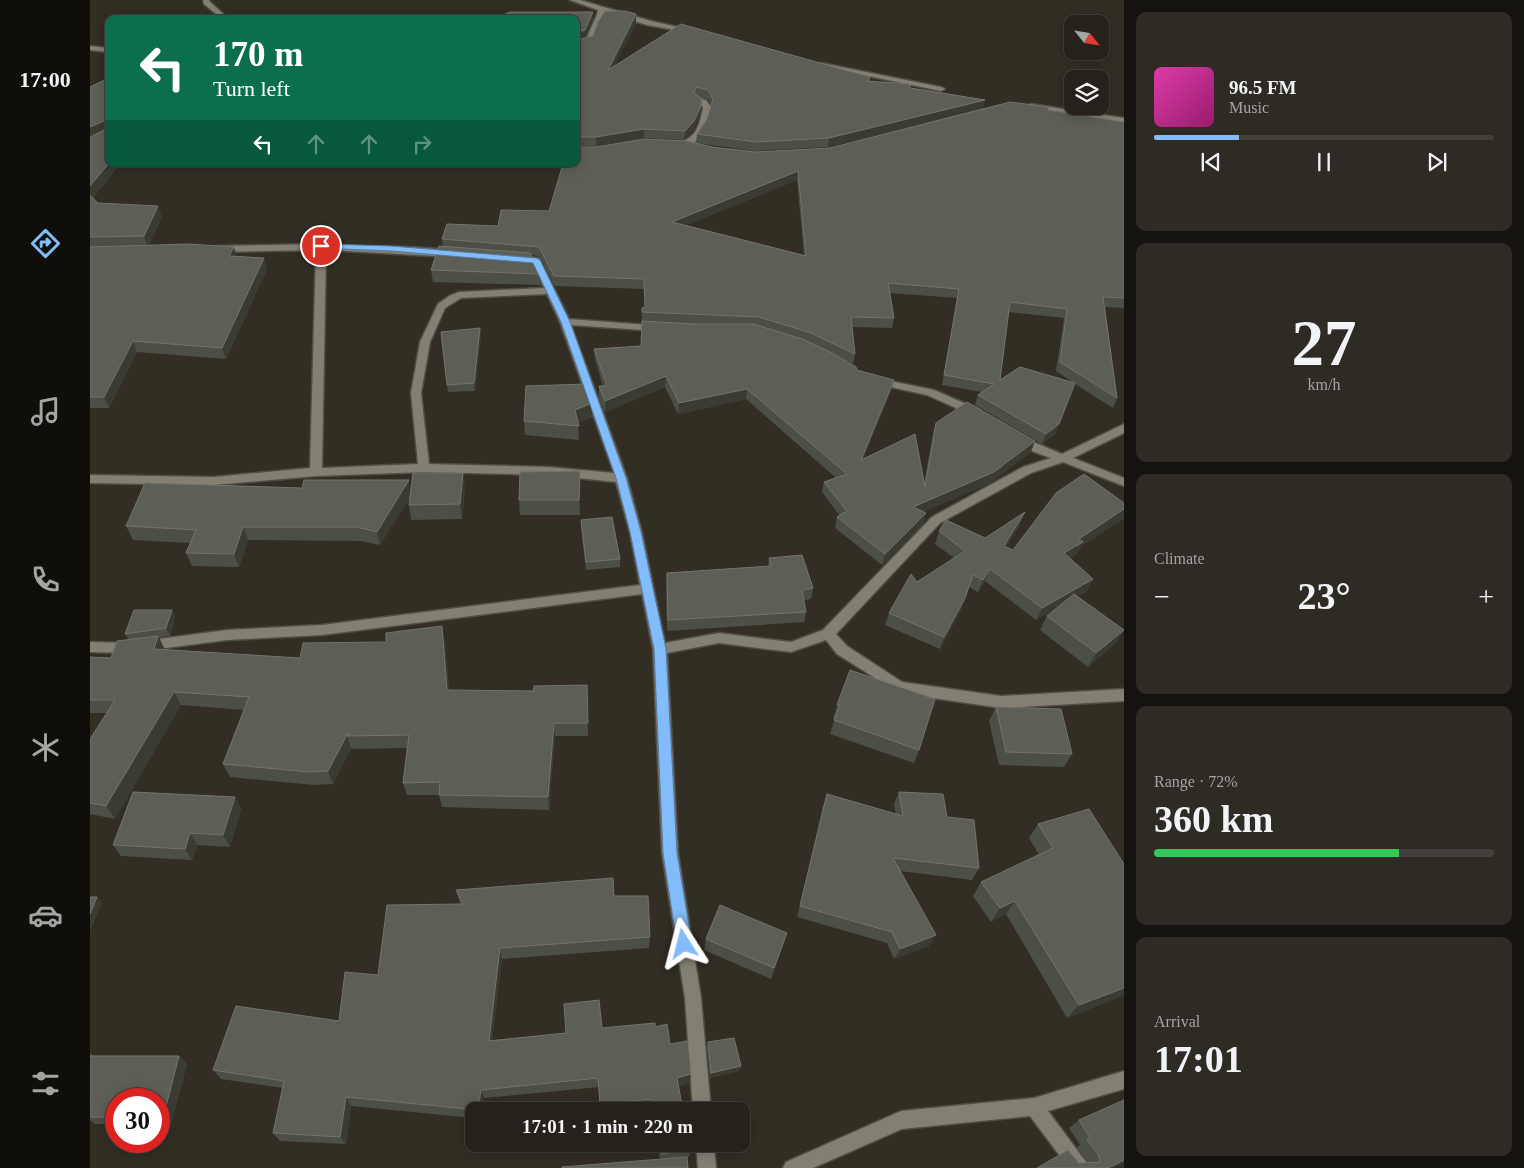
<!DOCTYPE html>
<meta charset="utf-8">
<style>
body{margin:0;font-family:Georgia,serif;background:#2e2a24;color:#f1f3f6;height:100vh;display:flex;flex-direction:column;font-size:19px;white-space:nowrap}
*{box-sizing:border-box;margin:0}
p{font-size:16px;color:#a4a4a3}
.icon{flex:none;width:28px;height:28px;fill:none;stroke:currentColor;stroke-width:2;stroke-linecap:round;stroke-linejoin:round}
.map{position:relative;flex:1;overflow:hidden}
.panel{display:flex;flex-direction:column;gap:12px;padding:12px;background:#15130f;width:400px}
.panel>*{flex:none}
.hud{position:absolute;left:15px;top:15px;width:475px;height:152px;border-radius:10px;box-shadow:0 2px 12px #0003,0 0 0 1px #423f3a;background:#0b6e4f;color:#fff;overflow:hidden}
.needle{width:32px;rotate:120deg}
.buttons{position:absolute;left:974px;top:15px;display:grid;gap:10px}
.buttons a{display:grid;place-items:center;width:45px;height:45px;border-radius:10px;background:#26221b;box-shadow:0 2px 12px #0003,0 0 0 1px #423f3a;font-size:25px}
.speed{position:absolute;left:15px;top:1088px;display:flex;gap:10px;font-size:25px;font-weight:700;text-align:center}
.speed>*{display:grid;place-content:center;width:65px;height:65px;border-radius:50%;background:#26221b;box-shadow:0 2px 12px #0003,0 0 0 1px #423f3a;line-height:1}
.speed .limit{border:8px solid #d22;background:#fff;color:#111}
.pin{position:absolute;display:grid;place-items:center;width:42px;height:42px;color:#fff;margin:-21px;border:2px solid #fff;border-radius:50%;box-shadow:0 1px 5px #0007}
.me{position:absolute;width:55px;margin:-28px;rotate:351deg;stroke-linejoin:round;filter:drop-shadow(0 0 4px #0008)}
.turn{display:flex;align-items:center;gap:18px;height:105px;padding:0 25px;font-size:22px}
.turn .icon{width:65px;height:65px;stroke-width:2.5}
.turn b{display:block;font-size:35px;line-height:42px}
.lanes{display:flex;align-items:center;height:48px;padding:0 25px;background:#0003;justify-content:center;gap:25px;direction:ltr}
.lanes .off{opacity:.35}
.big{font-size:38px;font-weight:600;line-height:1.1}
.panel .tile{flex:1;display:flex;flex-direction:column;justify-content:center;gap:8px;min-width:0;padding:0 18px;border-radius:10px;background:#2e2a24}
.panel .dial{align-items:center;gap:0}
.dial b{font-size:65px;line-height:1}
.song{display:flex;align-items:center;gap:15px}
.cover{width:60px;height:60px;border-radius:8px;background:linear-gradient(135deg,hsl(320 70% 55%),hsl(320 70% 35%))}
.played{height:5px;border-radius:2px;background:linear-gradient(90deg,#82bcfa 25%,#423f3a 25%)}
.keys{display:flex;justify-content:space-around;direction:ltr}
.heat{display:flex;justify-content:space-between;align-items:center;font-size:28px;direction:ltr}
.charge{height:8px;border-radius:4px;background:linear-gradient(90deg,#34c759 72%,#423f3a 0)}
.trip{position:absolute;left:375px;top:1102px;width:285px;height:50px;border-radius:10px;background:#26221b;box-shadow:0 2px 12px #0003,0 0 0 1px #423f3a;font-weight:600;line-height:50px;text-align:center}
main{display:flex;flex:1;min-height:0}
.tabs{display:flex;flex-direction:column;width:90px;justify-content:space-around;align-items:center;background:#0f0e0b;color:#a4a4a3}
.tabs .icon{width:35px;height:35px}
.tabs .selected{color:#82bcfa}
.tabs b{font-size:22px;color:#f1f3f6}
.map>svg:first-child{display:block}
</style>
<main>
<nav class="tabs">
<b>17:00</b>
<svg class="icon selected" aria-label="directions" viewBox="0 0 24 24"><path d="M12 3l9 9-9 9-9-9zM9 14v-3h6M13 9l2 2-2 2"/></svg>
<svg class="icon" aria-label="music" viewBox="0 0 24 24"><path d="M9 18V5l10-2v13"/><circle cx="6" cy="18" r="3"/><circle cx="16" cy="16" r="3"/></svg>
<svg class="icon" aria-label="phone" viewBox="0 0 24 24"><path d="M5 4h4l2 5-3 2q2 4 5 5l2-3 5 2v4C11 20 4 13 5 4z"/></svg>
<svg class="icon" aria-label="climate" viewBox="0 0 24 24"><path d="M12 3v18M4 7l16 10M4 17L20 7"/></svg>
<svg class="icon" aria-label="car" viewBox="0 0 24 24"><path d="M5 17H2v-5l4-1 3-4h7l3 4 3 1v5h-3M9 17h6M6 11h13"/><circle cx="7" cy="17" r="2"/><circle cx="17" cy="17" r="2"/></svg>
<svg class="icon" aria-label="filters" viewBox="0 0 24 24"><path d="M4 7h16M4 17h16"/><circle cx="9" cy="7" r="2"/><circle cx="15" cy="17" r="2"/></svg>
</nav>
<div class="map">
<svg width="1034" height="1168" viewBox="0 0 1034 1168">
<rect width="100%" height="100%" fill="#322e24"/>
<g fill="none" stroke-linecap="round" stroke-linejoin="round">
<g stroke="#504d44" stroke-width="3">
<path id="minor" d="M113 0H119L120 2 139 19H132L114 4Z
M480 0H490L561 21 605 31 601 33 557 25 515 12 513 22 506 30 503 43 486 47V43L497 40C499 28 506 21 508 10Z
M0 46 19 48V52L0 50Z
M731 63 851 87 855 89 851 91 734 67H731Z
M605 98 616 100 621 107C618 127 608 152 583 148V144C605 140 609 129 613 107L605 102Z
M940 104 1034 118V122L943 108 939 106Z
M231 244C254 248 355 244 368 254L363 257 236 250 232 468 328 464 321 393 330 342 348 304 359 296 369 292 454 288 443 263 425 261V257L449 258 479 319 571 326 572 328 567 331 481 325 537 478 552 533 575 643 629 633 701 642 733 630 842 517 933 467 961 458C948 453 932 449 923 438L925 435H933L941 441 972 454 1034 424V433L983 458 1034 478V486L973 462 941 473 850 523 746 634 757 646 812 682 911 696 1034 689V701L911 708 809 693 747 654 736 640 701 652 629 643 577 653 588 853 611 998 621 1111H603L595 998 572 853 563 649 552 594 232 635 137 640 38 653 0 652V642L38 643 137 630 232 625 550 585 540 533 526 482 458 475 334 472 226 476 123 485 0 483V475L123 477 220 468 226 250 128 252 123 249 128 246ZM457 294 470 322 524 473 458 467 339 464 331 393 340 342 355 308 371 298Z
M786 378 844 390 890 410 891 413 886 417 837 395 782 383 781 381 782 379Z
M1034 1071V1089L958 1111 996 1162 999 1168H979L940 1116 812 1129 723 1168H693L696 1162 811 1111 944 1098Z
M606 1144H624L626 1168H608Z"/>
</g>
<use href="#minor" fill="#847f73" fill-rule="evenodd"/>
</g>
<path fill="#4c4f45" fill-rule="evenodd" d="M486 19 503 20 496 38 546 23 524 66 780 77V81L895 100 893 109 738 147 665 151 606 143 607 134 617 119 622 105 618 99 609 97 611 108 609 117 603 130 594 140 554 138 506 146H486Z
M19 78 30 164 3 198 8 203 72 217 59 245 147 257 174 258 177 269 136 359 47 352 19 408H0V87Z
M958 110 1034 122V308L1015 307 1027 398 1023 408 985 384 965 434 952 444 885 405 888 395 892 392 852 385 867 298 800 293 804 318 802 328 762 327 765 354 763 364 750 358 767 370 801 391 773 459 834 483 843 434 846 423 941 452 900 483 833 512 836 513 833 524 792 565 745 528 747 517 750 516 732 492 734 482 746 478 656 399 588 414 575 387 515 412 509 397V386H513L505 359 504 349 551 346 552 308 555 307 554 289 465 286 449 256 441 255 450 274 451 285 343 282 341 270 353 247 352 239 408 226 459 211 622 147 666 152 740 148ZM707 180 714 255 596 225ZM918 312 974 318 966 371 984 383 910 380Z
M390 328 391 335 385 391 358 392 351 332Z
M502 403V417L488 423 489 440 435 435 434 421Z
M490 471V515H430L429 500Z
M212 488H375L372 519 321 520 319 505 320 497 290 545 271 541 158 540 149 567 102 566 96 553 100 543 43 540 36 526Z
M1034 503V516L1033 519 991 546 987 554 980 558 1003 579 997 591 987 596 1034 630 1025 644 998 667 950 630 957 616 967 608 946 620 895 581 888 592 879 587 871 610 850 649 795 625 799 613 827 582 864 558 845 544 849 531 895 538 930 525 916 547 923 550Z
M491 520 530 559V567L496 570 491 528Z
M679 558 723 588 721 599 714 600 716 612 714 622 577 631 576 583 577 573 678 566Z
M85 617 80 636 69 637 75 650 210 658 296 642 355 640 359 690 443 691 497 685 498 736H465L459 810 352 807 349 795H317L313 783 317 748 262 749 261 748 243 784 224 785 140 777 133 764 154 710 91 705 25 819 0 814V739L17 713H0V657L21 658 39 640 35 634Z
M760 670 829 750 824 763 740 734 745 718H743L747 705Z
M906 707 982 754 974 767 909 765 899 721Z
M809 792 857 817 889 868 882 880 810 871 839 946 804 959 797 943 707 917 733 806 737 794 806 814 804 804Z
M145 797 151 809 140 847 107 845 102 860 31 856 23 845Z
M999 809 1034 995 977 1018 916 914 901 922 883 896 891 882 949 855 939 838 948 824Z
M366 890 524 896 560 937 559 948 412 959 402 1040 476 1033 512 1028 565 1027 580 1044 599 1083 588 1086 593 1111H561V1107L519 1111H510L509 1087 394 1098 392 1111H384V1118L261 1106 256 1144 190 1141 183 1133 193 1088 131 1079 123 1070 249 1021 288 975 370 904Z
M697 933 681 979 614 950 616 939Z
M618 1042 651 1066 649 1071 620 1078 617 1047Z
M0 1053 3 1056H89L97 1064 81 1125H69V1099H26V1124H5L0 1120Z
M1034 1100V1163L1023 1168 989 1163H998L987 1147 990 1145 979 1128 989 1120Z
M567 1144H600L601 1149 599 1157 570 1159Z"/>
<path fill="#3a3b31" d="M503 12V20L495 38 486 41V33Z
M546 14V23L518 79V70Z
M612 99 611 108 609 117 603 130 594 140 595 131Z
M895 100 893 109 738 147 739 138Z
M14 121 18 131 0 140V127Z
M554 129V138L506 146V137Z
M19 163V164H30L0 202V186Z
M708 171 707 180 582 231V222Z
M68 206 72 217 58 247 54 236Z
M144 247 147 258 139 256Z
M174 258 177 269 136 359 132 348Z
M390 328 391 335 385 391 384 383Z
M43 341 47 352 19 408 14 397Z
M576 376 575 387 515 412V401Z
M804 380 801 391 768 471 771 460Z
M657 389 656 399 588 414 589 403Z
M502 403V417L486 424 485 410Z
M969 424 965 434 952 444 956 434Z
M945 441 941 452 900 483 819 518 823 507Z
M490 471V515L489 500Z
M373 473 375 488 372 519 370 504Z
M319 480 322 493 290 545 287 532Z
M1034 509V516L1033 519 991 546 987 554 968 565 974 553 989 539Z
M935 512 930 525 909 559 914 546Z
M836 513 833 524 792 565 795 554Z
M153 527 158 540 149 567 144 554Z
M900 569 895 581 888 592 893 580Z
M1003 579 997 591 946 620 952 608Z
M875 598 871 610 850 649 854 637Z
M82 610 85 617 80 636 76 628Z
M352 626 355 640 360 704 357 690Z
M1034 630 1025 644 998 667 1006 653Z
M68 636 75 650 64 649Z
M84 692 91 705 25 819 16 806Z
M464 723 465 736 459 810 458 797Z
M258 733 257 736 261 748 243 784 238 771Z
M145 797 151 809 140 847 133 835Z
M100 833 107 845 102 860 95 849Z
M7 897 12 903 0 932V914Z
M925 901 916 914 901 922 910 908Z
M846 935 839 946 804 959 810 949Z
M410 948 412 959 401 1050 399 1041Z
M1034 988V995L977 1018 989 1005Z
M89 1056 97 1064 81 1125 73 1118Z
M651 1066 649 1071 620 1078 621 1073Z
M601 1074 599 1083 585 1086 587 1078Z
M391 1090 394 1098 392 1111H388Z
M256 1097 261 1106 256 1144 250 1137Z
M1034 1160V1163L1023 1168H1018Z"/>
<path fill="#5d5f56" stroke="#73746c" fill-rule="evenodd" d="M515 11H535L546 14 518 70 591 24 780 77 777 81 820 84V88L895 100 739 138 666 142 607 134 617 119 623 99 618 90 606 87 604 93 612 99 610 108 604 121 595 131 554 129 506 137H486V40L503 36 508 22Z
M420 12H503L495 30 486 33V19H404Z
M19 78V163L0 186V137L16 129 17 121H14L0 127V87Z
M920 102 959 107 958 110 1034 122V298L1013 297 1027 398 970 362 977 309 920 302 910 380 930 367 985 383 969 424 956 434 888 395 904 384 854 375 869 289 798 283 804 318 761 317 765 354 721 333 669 317 552 312V308L555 307 554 279 464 276 449 247 352 239 357 224 408 226 411 210 459 211 473 164H486V147H506L554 139 597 141 622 147 666 152 740 148ZM708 171 716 256 582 222Z
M0 195 8 203 68 206 54 236 0 237Z
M98 244 144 247 139 256 174 258 132 348 43 341 14 397H0V247Z
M349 246 440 253 450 274 341 270Z
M552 321 603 324H663L712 339 742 353 766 367 767 370 804 380 771 460 825 434 835 487 846 423 877 402 945 441 904 472 823 507 836 513 795 554 747 517 757 511 734 482 757 474 657 389 589 403 576 376 515 401 509 386H517L504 349 551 346Z
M390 328 384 383 357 385 351 332Z
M495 384 502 403 485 410 489 426 434 421 436 386Z
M490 471 489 500H429L430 472Z
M323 473H373L370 504 319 505Z
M994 474 1034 503V509L989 539 993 542 974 553 1003 579 952 608 900 569 893 580 883 575 875 598 854 637 799 613 821 574 827 582 875 551 849 531 856 520 895 538 935 512 914 546 923 550 966 493Z
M214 480H319L287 532 267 527H153L144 554 96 553 106 530 36 526 55 483 212 488Z
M522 517 530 559 496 562 491 520Z
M712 555 723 588 712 590 716 612 578 620 577 573 681 566 679 558Z
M984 594 1034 630 1006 653 957 616Z
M44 610H82L76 628 35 634Z
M352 626 357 690 443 691 444 686 497 685 498 723H464L458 797 349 795 350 782 313 783 319 735 257 736 258 733 238 771 219 772 133 764 159 697 84 692 16 806 0 803V739L25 700H0V657L21 658 27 641 68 636 64 649 210 658 213 643 296 642V633Z
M760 670 845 699 829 750 744 720 750 705H747Z
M906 707 971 709 982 754 916 752Z
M43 792 145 797 133 835 100 833 95 849 23 845Z
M809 792 853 794 857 817 884 820 889 868 803 858 846 935 810 949 802 932 710 906 737 794 813 816Z
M999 809 1034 864V988L989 1005 925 901 910 908 891 882 963 848 948 824Z
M523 878 524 896H558L560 937 410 948 399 1041 476 1033 474 1004 509 1000 512 1028 565 1023V1027L577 1024 580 1044 598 1041 601 1074 587 1078 593 1111H564L562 1099 510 1104 508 1078 391 1090 388 1110 256 1097 250 1137 183 1133 194 1081 123 1070 146 1006 249 1021 255 972 288 975 297 905 373 904 366 890Z
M0 897H7L0 914Z
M630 905 697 933 684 968 616 939Z
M644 1038 651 1066 621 1073 618 1042Z
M0 1056H89L73 1118H69V1099H26V1117H0V1103L1 1098 0 1099Z
M1034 1100V1160L1018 1168H947L978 1150 989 1163 1010 1162 1008 1154 997 1140 1000 1138 989 1120Z
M569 1144H600L601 1149 571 1154Z
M597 1157 598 1168H472V1167Z"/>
<path fill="#82bcfa" stroke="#547aa2" d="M231 244 301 246 446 258 450 260 480 322 536 478 551 532 576 649 587 853 602 944 600 949 594 951 589 949 587 944 573 853 564 649 540 532 526 478 471 322 443 263 301 251 228 248 227 246Z"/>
</svg>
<div class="buttons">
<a><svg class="needle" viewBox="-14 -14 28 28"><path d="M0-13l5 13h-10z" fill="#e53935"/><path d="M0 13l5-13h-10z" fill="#a4a4a3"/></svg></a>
<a><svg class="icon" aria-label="layers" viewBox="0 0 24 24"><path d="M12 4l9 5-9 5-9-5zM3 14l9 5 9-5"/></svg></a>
</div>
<div class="speed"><div class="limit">30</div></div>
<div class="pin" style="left:231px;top:246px;background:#d93025"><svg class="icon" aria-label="arrive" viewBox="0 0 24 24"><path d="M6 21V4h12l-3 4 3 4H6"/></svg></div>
<svg class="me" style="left:594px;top:944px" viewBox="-20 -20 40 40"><path d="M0-17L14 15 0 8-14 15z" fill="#82bcfa" stroke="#fff" stroke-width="4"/></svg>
<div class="trip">17:01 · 1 min · 220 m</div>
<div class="hud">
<div class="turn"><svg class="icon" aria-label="left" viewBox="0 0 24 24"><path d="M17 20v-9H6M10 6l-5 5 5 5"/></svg><div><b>170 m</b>Turn left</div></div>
<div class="lanes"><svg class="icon" aria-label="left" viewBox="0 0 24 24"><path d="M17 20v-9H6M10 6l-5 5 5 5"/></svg><svg class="icon off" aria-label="ahead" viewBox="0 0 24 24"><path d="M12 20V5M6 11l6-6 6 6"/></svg><svg class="icon off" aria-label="ahead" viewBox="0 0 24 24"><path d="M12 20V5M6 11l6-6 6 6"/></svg><svg class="icon off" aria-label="right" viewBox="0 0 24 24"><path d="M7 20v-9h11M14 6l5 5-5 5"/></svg></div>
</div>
</div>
<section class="panel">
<div class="tile">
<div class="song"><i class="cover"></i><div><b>96.5 FM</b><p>Music</p></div></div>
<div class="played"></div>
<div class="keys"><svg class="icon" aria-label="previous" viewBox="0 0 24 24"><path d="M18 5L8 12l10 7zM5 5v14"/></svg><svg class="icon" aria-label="pause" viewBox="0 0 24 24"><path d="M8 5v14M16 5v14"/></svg><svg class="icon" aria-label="next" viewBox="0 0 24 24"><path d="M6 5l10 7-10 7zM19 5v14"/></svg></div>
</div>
<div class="tile dial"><b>27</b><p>km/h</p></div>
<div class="tile"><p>Climate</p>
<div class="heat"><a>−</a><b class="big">23°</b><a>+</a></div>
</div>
<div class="tile"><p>Range · 72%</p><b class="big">360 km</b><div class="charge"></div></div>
<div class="tile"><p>Arrival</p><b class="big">17:01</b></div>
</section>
</main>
